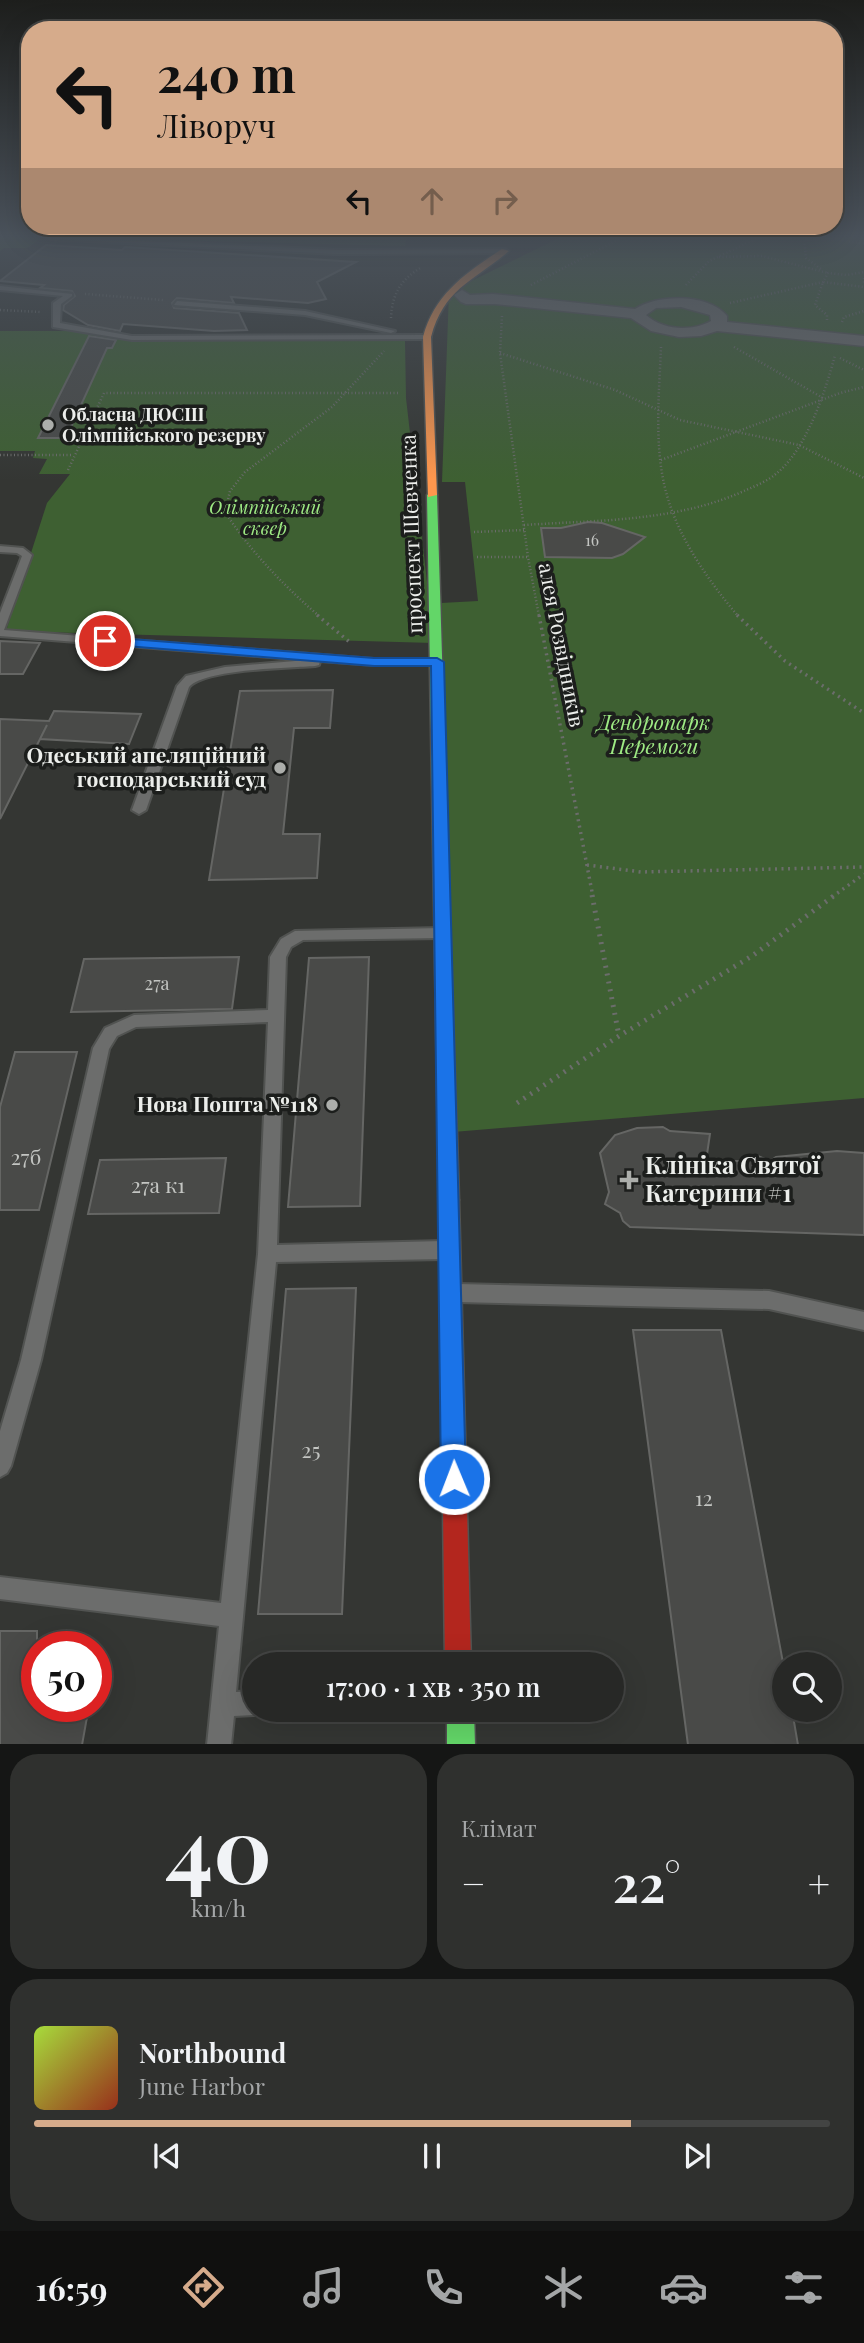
<!DOCTYPE html>
<html lang="uk">
<meta charset="utf-8">
<style>
body{margin:0;font-family:"Playfair Display",serif;background:#2f302e;color:#f1f3f6;height:100vh;display:flex;flex-direction:column;font-size:26px;white-space:nowrap}
*{box-sizing:border-box;margin:0}
p{font-size:23px;color:#a4a6a7}
.icon{flex:none;width:38px;height:38px;fill:none;stroke:currentColor;stroke-width:2;stroke-linecap:round;stroke-linejoin:round}
.map{position:relative;height:1744px;overflow:hidden}
.side{display:flex;flex-direction:column;gap:10px;padding:10px;background:#151615;flex:1}
.side>*{flex:none}
.guide{position:absolute;left:21px;top:21px;width:822px;height:214px;border-radius:28px;box-shadow:0 7px 28px #0002,0 0 0 2px #434443;background:#d6ab8b;color:#111;overflow:hidden}
.buttons{position:absolute;left:772px;top:1652px;display:grid;gap:14px}
.buttons a{display:grid;place-items:center;width:70px;height:70px;border-radius:50%;background:#272826;box-shadow:0 7px 28px #0002,0 0 0 2px #434443;font-size:35px}
.speed{position:absolute;left:21px;top:1631px;display:flex;gap:14px;font-size:35px;font-weight:700;text-align:center}
.speed>*{display:grid;place-content:center;width:91px;height:91px;border-radius:50%;background:#272826;box-shadow:0 7px 28px #0002,0 0 0 2px #434443;line-height:1}
.speed .limit{border:10px solid #d22;background:#fff;color:#111}
.pin{position:absolute;display:grid;place-items:center;width:60px;height:60px;color:#fff;margin:-30px;border:4px solid #fff;border-radius:50%;box-shadow:0 2px 7px #0007}
.me{position:absolute;width:77px;margin:-38px;rotate:359deg;stroke-linejoin:round;filter:drop-shadow(0 0 5px #0008)}
.turn{display:flex;align-items:center;gap:24px;height:147px;padding:0 21px;font-size:32px}
.turn .icon{width:91px;height:91px;stroke-width:2.5}
.turn b{display:block;font-size:49px;line-height:60px}
.lanes{display:flex;align-items:center;height:66px;padding:0 21px;background:#0003;justify-content:center;gap:35px;direction:ltr}
.lanes .off{opacity:.35}
.big{font-size:52px;font-weight:600;line-height:1.1}
.side .card{flex:1;display:flex;flex-direction:column;justify-content:center;gap:10px;min-width:0;padding:0 24px;border-radius:28px;background:#2f302e}
.side .dial{align-items:center;gap:0}
.dial b{font-size:91px;line-height:1}
.song{display:flex;align-items:center;gap:21px}
.cover{width:84px;height:84px;border-radius:10px;background:linear-gradient(135deg,hsl(80 70% 55%),hsl(10 70% 35%))}
.played{height:7px;border-radius:4px;background:linear-gradient(90deg,#d6ab8b 75%,#434443 75%)}
.keys{display:flex;justify-content:space-around;direction:ltr}
.heat{display:flex;justify-content:space-between;align-items:center;font-size:38px;direction:ltr}
.side .tiles{flex:1;display:grid;gap:10px;grid-template-columns:1fr 1fr}
.card:last-child{grid-column:span 2}
.trip{position:absolute;left:242px;top:1652px;width:382px;height:70px;border-radius:35px;background:#272826;box-shadow:0 7px 28px #0002,0 0 0 2px #434443;font-weight:600;line-height:70px;text-align:center}
.tab-bar{display:flex;height:112px;justify-content:space-around;align-items:center;background:#10100f;color:#a4a6a7}
.tab-bar .icon{width:49px;height:49px}
.tab-bar .current{color:#d6ab8b}
.tab-bar b{font-size:32px;color:#f1f3f6}
.map>svg:first-child{display:block}
</style>
<div class="map">
<svg width="864" height="1745" viewBox="0 0 864 1745">
<rect width="100%" height="100%" fill="#343633"/>
<path fill="#3e6032" d="M0 237H407L405 246 43 237 27 248H4L0 251Z
M561 237H864V1098L453 1132 441 603 478 601 465 482H442L449 292Z
M0 331H106L112 337 405 341 406 398 434 643 6 631 47 503 70 474H39L47 459 33 458 35 451H0Z"/>
<path fill="#494a48" stroke="#656664" stroke-width="2" d="M46 245 122 250 125 247 356 262 317 282 326 299 308 303 231 297 234 303 177 298 172 303 174 308 239 313 247 330 214 331 123 324 120 331 88 325 63 310 64 305 75 296 72 291 40 288 44 285 0 281Z
M89 336 116 340 112 348H107L66 438H38Z
M588 522 602 523 645 537 623 554 612 558 545 557 541 528H561Z
M0 641 40 643 23 674H0Z
M333 690 330 728H294L283 834H320L317 878 209 880 240 691Z
M54 711 141 714 129 744 40 739 47 725 0 819V719L49 721Z
M239 957 232 1009 71 1012 84 959Z
M369 957 360 1206 288 1207 309 958Z
M15 1052H77L39 1210H0V1107Z
M663 1127 670 1131 710 1134 706 1161H740L746 1156H758L770 1161 776 1157 837 1151 864 1153V1235L630 1227 623 1221 620 1213 605 1204 609 1192 600 1153 615 1135 637 1128Z
M226 1158 219 1213 88 1214 100 1160Z
M356 1288 342 1614H258L286 1289Z
M633 1330H721L784 1668V1710H792L798 1745H688Z
M0 1631H37V1706H89L82 1745H0Z"/>
<g fill="none" stroke-linecap="round" stroke-linejoin="round">
<g stroke="#515351" stroke-width="4">
<path id="lane" d="M57 237 338 250 505 249 508 251 505 253 338 254 50 239Z
M0 286 72 294V296L61 304 60 323 132 336 427 335 431 337 427 339 132 340 53 327V303L63 296 0 290Z
M177 301 305 311 395 331 391 333 305 315 174 305Z
M0 546 23 548 32 555 4 630 374 659H437L443 662 437 665H374L320 661 319 665 315 666C289 668 204 669 189 687L146 810 139 814 132 810 177 686 186 676 225 667 307 660 0 636V613L22 556 17 553 0 552Z
M442 928 447 929 449 933 447 937 442 938 303 940 291 947 286 957 277 1245 444 1241 451 1244 453 1250 451 1256 444 1259 276 1262 236 1692 254 1691V1710H263L254 1715 234 1716 231 1745H207L219 1626 0 1599V1577L221 1603 258 1254 268 1022 136 1027 117 1036 109 1049 41 1360 11 1466 7 1473 0 1477V1431L21 1360 93 1048 105 1028 134 1015 268 1010 270 957 281 939 295 931Z
M458 1284 769 1291 864 1312V1330L769 1309 458 1302 451 1299 448 1293 451 1287Z"/>
</g>
<g stroke="#515351" stroke-width="3">
<path id="street" d="M462 290 470 295 493 294 635 309C657 294 709 293 727 316V322L864 336V346L717 331 701 336 679 337 651 331 631 318 495 304H466L461 302 454 295ZM681 307 710 315 711 321C691 332 663 330 646 315L656 308Z"/>
</g>
<g stroke="#515351" stroke-width="3">
<path id="fast" d="M432 492 437 495 459 1200 456 1206 449 1209 442 1206 439 1200 427 495Z
M447 1710H474L475 1745H447Z"/>
</g>
<g stroke="#515351" stroke-width="3">
<path id="slow" d="M502 249 509 251C474 281 444 288 431 337L437 495 428 497 423 337C435 293 466 273 502 249Z"/>
</g>
<g stroke="#515351" stroke-width="3">
<path id="jam" d="M449 1191 456 1194 459 1200 471 1664H445L439 1200 442 1194Z"/>
</g>
<path stroke="#6b6d6b" stroke-width="2.5" stroke-dasharray="1 2.5" stroke-linecap="butt" d="M804 237 806 258 821 269
M825 237 864 244
M719 257 762 256 828 273
M864 278V283
M531 285 623 237
M686 285 709 261 760 237
M85 294 163 300
M730 303 823 282 828 273 847 275 864 272
M0 310 41 312
M502 316 500 353 528 557 539 616
M391 318C392 294 401 279 422 267
M827 320V315L815 305 823 282 864 287
M842 322 844 317 864 311
M661 347C659 396 653 454 669 502 682 543 711 584 738 616
M734 347 823 398
M500 353 615 390 680 420 799 445 864 478
M840 358 864 370
M0 455H73
M661 460 840 393 864 387
M68 470 104 393H398
M524 525C598 520 675 522 744 491 755 486 768 481 777 473 806 450 826 390 835 355
M474 532 524 530
M477 557H528
M319 616C283 585 251 552 225 512L230 491 245 472 332 407 384 351"/>
<path stroke="#6b6d6b" stroke-width="3.5" stroke-dasharray="2 4.5" stroke-linecap="butt" d="M317 615 352 644
M539 615 593 897
M737 615 785 661 864 713
M587 865 641 872 864 867
M832 897 864 874"/>
<path stroke="#6b6d6b" stroke-width="5" stroke-dasharray="2 6" stroke-linecap="butt" d="M592 895 619 1036
M517 1103 619 1036 752 956 835 895"/>
<use href="#lane" fill="#6c6d6c" fill-rule="evenodd"/>
<use href="#street" fill="#6c6d6c" fill-rule="evenodd"/>
<use href="#fast" fill="#63d668" fill-rule="evenodd"/>
<use href="#slow" fill="#ff974d" fill-rule="evenodd"/>
<use href="#jam" fill="#b3261e" fill-rule="evenodd"/>
</g>
<linearGradient id="sky" x2="0" y2="1"><stop stop-color="#1d1e1c"/><stop offset="0.49" stop-color="#4a525b"/><stop offset="1" stop-color="#4a525b" stop-opacity="0"/></linearGradient>
<rect width="864" height="481" fill="url(#sky)"/>
<path fill="#1a73e8" stroke="#114b97" stroke-width="2" d="M105 637 374 658H437L444 662 466 1479 462 1487 454 1491 445 1487 441 1479 431 666H374L101 644 99 641Z"/>
<g fill="#acaeab" stroke="#1c1e1c" stroke-width="2.5">
<circle cx="48" cy="425" r="7"/>
<circle cx="280" cy="768" r="7"/>
<circle cx="332" cy="1105" r="7"/>
<path d="M625.5 1169.5h7v7h7v7h-7v7h-7v-7h-7v-7h7z"/>
</g>
<g text-anchor="middle" stroke-width="7" stroke-linejoin="round" paint-order="stroke">
<g font-size="16" fill="#c3c5c2">
<text x="592" y="546">16</text>
</g>
<g font-size="18" font-weight="bold" fill="#eceeeb" stroke="#1c1e1c" text-anchor="start">
<text x="62" y="421">Обласна ДЮСШ<tspan x="62" dy="21">Олімпійського резерву</tspan></text>
</g>
<g font-size="18" font-style="italic" fill="#9eea84" stroke="#1c1e1c">
<text x="265" y="514">Олімпійський<tspan x="265" dy="21">сквер</tspan></text>
</g>
<g font-size="18" fill="#c3c5c2">
<text x="157" y="990">27а</text>
</g>
<g font-size="21" fill="#eceeeb" stroke="#1c1e1c">
<text transform="translate(412 534) rotate(-92)" y="7">проспект Шевченка</text>
<text transform="translate(561 645) rotate(79)" y="7">алея Розвідників</text>
</g>
<g font-size="21" font-style="italic" fill="#9eea84" stroke="#1c1e1c">
<text x="654" y="730">Дендропарк<tspan x="654" dy="24">Перемоги</tspan></text>
</g>
<g font-size="21" font-weight="bold" fill="#eceeeb" stroke="#1c1e1c" text-anchor="end">
<text x="266" y="763">Одеський апеляційний<tspan x="266" dy="24">господарський суд</tspan></text>
<text x="318" y="1112">Нова Пошта №118</text>
</g>
<g font-size="21" fill="#c3c5c2">
<text x="26" y="1165">27б</text>
<text x="158" y="1193">27а к1</text>
<text x="311" y="1458">25</text>
<text x="704" y="1506">12</text>
</g>
<g font-size="24" font-weight="bold" fill="#eceeeb" stroke="#1c1e1c" text-anchor="start">
<text x="645" y="1174">Клініка Святої<tspan x="645" dy="28">Катерини #1</tspan></text>
</g>
</g>
</svg>
<div class="buttons">
<a><svg class="icon" aria-label="search" viewBox="0 0 24 24"><circle cx="10" cy="10" r="6"/><path d="M15 15l6 6"/></svg></a>
</div>
<div class="speed"><div class="limit">50</div></div>
<div class="pin" style="left:105px;top:641px;background:#d93025"><svg class="icon" aria-label="arrive" viewBox="0 0 24 24"><path d="M6 21V4h12l-3 4 3 4H6"/></svg></div>
<svg class="me" style="left:454px;top:1479px" viewBox="-20 -20 40 40"><circle r="17" fill="#1a73e8" stroke="#fff" stroke-width="3"/><path d="M0-11L8 9 0 5-8 9z" fill="#fff"/></svg>
<div class="trip">17:00 · 1 хв · 350 m</div>
<div class="guide">
<div class="turn"><svg class="icon" aria-label="left" viewBox="0 0 24 24"><path d="M17 20v-9H6M10 6l-5 5 5 5"/></svg><div><b>240 m</b>Ліворуч</div></div>
<div class="lanes"><svg class="icon" aria-label="left" viewBox="0 0 24 24"><path d="M17 20v-9H6M10 6l-5 5 5 5"/></svg><svg class="icon off" aria-label="ahead" viewBox="0 0 24 24"><path d="M12 20V5M6 11l6-6 6 6"/></svg><svg class="icon off" aria-label="right" viewBox="0 0 24 24"><path d="M7 20v-9h11M14 6l5 5-5 5"/></svg></div>
</div>
</div>
<section class="side">
<div class="tiles">
<div class="card dial"><b>40</b><p>km/h</p></div>
<div class="card"><p>Клімат</p>
<div class="heat"><a>−</a><b class="big">22°</b><a>+</a></div>
</div>
<div class="card">
<div class="song"><i class="cover"></i><div><b>Northbound</b><p>June Harbor</p></div></div>
<div class="played"></div>
<div class="keys"><svg class="icon" aria-label="previous" viewBox="0 0 24 24"><path d="M18 5L8 12l10 7zM5 5v14"/></svg><svg class="icon" aria-label="pause" viewBox="0 0 24 24"><path d="M8 5v14M16 5v14"/></svg><svg class="icon" aria-label="next" viewBox="0 0 24 24"><path d="M6 5l10 7-10 7zM19 5v14"/></svg></div>
</div>
</div>
</section>
<nav class="tab-bar">
<b>16:59</b>
<svg class="icon current" aria-label="directions" viewBox="0 0 24 24"><path d="M12 3l9 9-9 9-9-9zM9 14v-3h6M13 9l2 2-2 2"/></svg>
<svg class="icon" aria-label="music" viewBox="0 0 24 24"><path d="M9 18V5l10-2v13"/><circle cx="6" cy="18" r="3"/><circle cx="16" cy="16" r="3"/></svg>
<svg class="icon" aria-label="phone" viewBox="0 0 24 24"><path d="M5 4h4l2 5-3 2q2 4 5 5l2-3 5 2v4C11 20 4 13 5 4z"/></svg>
<svg class="icon" aria-label="climate" viewBox="0 0 24 24"><path d="M12 3v18M4 7l16 10M4 17L20 7"/></svg>
<svg class="icon" aria-label="car" viewBox="0 0 24 24"><path d="M5 17H2v-5l4-1 3-4h7l3 4 3 1v5h-3M9 17h6M6 11h13"/><circle cx="7" cy="17" r="2"/><circle cx="17" cy="17" r="2"/></svg>
<svg class="icon" aria-label="filters" viewBox="0 0 24 24"><path d="M4 7h16M4 17h16"/><circle cx="9" cy="7" r="2"/><circle cx="15" cy="17" r="2"/></svg>
</nav>
